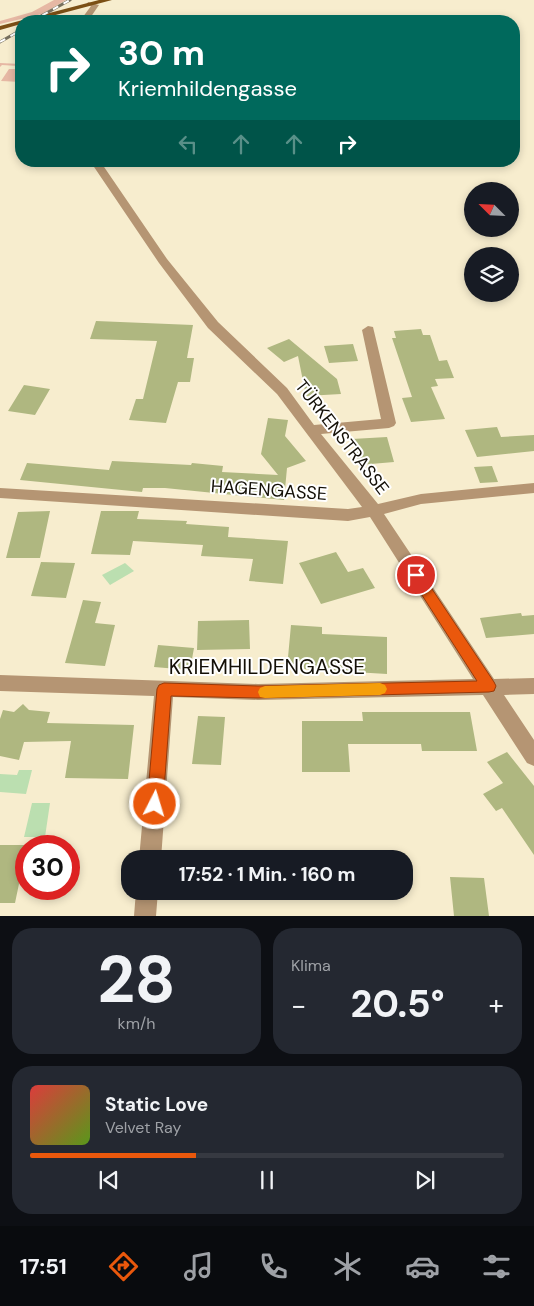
<!DOCTYPE html>
<html lang="de">
<meta charset="utf-8">
<style>
body{margin:0;font-family:"DM Sans",sans-serif;background:#242831;color:#f1f3f6;height:100vh;display:flex;flex-direction:column;font-size:19px;white-space:nowrap}
*{box-sizing:border-box;margin:0}
p{font-size:16px;color:#9ea1a6}
.icon{flex:none;width:28px;height:28px;fill:none;stroke:currentColor;stroke-width:2;stroke-linecap:round;stroke-linejoin:round}
.map{position:relative;height:916px;overflow:hidden}
.panel{display:flex;flex-direction:column;gap:12px;padding:12px;background:#0d0f14;flex:1}
.panel>*{flex:none}
.guide{position:absolute;left:15px;top:15px;width:505px;height:152px;border-radius:20px;box-shadow:0 2px 8px #0003;background:#00695c;color:#fff;overflow:hidden}
.needle{width:32px;rotate:294deg}
.controls{position:absolute;left:464px;top:182px;display:grid;gap:10px}
.controls a{display:grid;place-items:center;width:55px;height:55px;border-radius:50%;background:#171b24;box-shadow:0 2px 8px #0003;font-size:25px}
.speed{position:absolute;left:15px;top:835px;display:flex;gap:10px;font-size:25px;font-weight:700;text-align:center}
.speed>*{display:grid;place-content:center;width:65px;height:65px;border-radius:50%;background:#171b24;box-shadow:0 2px 8px #0003;line-height:1}
.speed .limit{border:8px solid #d22;background:#fff;color:#111}
.pin{position:absolute;display:grid;place-items:center;width:42px;height:42px;color:#fff;margin:-21px;border:2px solid #fff;border-radius:50%;box-shadow:0 1px 5px #0007}
.me{position:absolute;width:55px;margin:-28px;rotate:5deg;stroke-linejoin:round;filter:drop-shadow(0 0 4px #0008)}
.turn{display:flex;align-items:center;gap:18px;height:105px;padding:0 20px;font-size:22px}
.turn .icon{width:65px;height:65px;stroke-width:2.5}
.turn b{display:block;font-size:35px;line-height:42px}
.lanes{display:flex;align-items:center;height:48px;padding:0 20px;background:#0003;justify-content:center;gap:25px;direction:ltr}
.lanes .off{opacity:.35}
.big{font-size:38px;font-weight:700;line-height:1.1}
.panel .widget{flex:1;display:flex;flex-direction:column;justify-content:center;gap:8px;min-width:0;padding:0 18px;border-radius:20px;background:#242831}
.panel .dial{align-items:center;gap:0}
.dial b{font-size:65px;line-height:1}
.song{display:flex;align-items:center;gap:15px}
.cover{width:60px;height:60px;border-radius:8px;background:linear-gradient(135deg,hsl(0 70% 55%),hsl(90 70% 35%))}
.played{height:5px;border-radius:2px;background:linear-gradient(90deg,#ea580c 35%,#363941 35%)}
.keys{display:flex;justify-content:space-around;direction:ltr}
.heat{display:flex;justify-content:space-between;align-items:center;font-size:28px;direction:ltr}
.panel .tiles{flex:1;display:grid;gap:12px;grid-template-columns:1fr 1fr}
.widget:last-child{grid-column:span 2}
.trip{position:absolute;left:121px;top:850px;width:292px;height:50px;border-radius:20px;background:#171b24;box-shadow:0 2px 8px #0003;font-weight:700;line-height:50px;text-align:center}
.tabs{display:flex;height:80px;justify-content:space-around;align-items:center;background:#090b0e;color:#9ea1a6}
.tabs .icon{width:35px;height:35px}
.tabs .selected{color:#ea580c}
.tabs b{font-size:22px;color:#f1f3f6}
.map>svg:first-child{display:block}
</style>
<div class="map">
<svg width="534" height="916" viewBox="0 0 534 916">
<rect width="100%" height="100%" fill="#f7edce"/>
<path fill="#e6b8a4" d="M54 0H66L42 14 0 24V21L32 12Z
M0 63 21 64V82L1 81 9 69H16L18 66 2 65 0 67Z"/>
<path fill="#bbdfb0" d="M125 563 134 571 110 585 102 575Z
M19 770H32L26 794 0 792V774L17 775Z
M32 803H50L45 837H24Z"/>
<path fill="#afb780" d="M96 321 193 325 187 358H194L190 382H178L166 423 129 420 136 399H143L157 341 90 339Z
M421 329 423 335H430L439 361 447 360 454 378 435 379 438 386 431 387 445 419 411 422 402 398 412 397 392 338H396L394 331Z
M289 339 337 379 341 394 306 396 298 356 284 362 267 348Z
M353 344 358 361 329 363 324 346Z
M24 385 50 389 35 415 8 411Z
M268 418 288 420 285 436 306 461 287 468 284 500 165 488H143L142 492 20 480 27 463 109 470 112 461 191 465 192 463 223 466 222 472 278 475 261 454Z
M497 427 501 437 534 435V451L477 457 465 430Z
M387 437 394 462 359 465 352 439Z
M492 466 498 482 480 483 474 467Z
M50 511 40 558H6L18 512Z
M101 511H139L137 519 187 521 186 524 229 527 228 537 288 541 283 584 249 581 253 559 201 556 203 545 133 541 130 555 91 554Z
M336 552 348 572 363 568 375 588 321 604 299 563Z
M41 562 75 563 66 598 31 596Z
M83 600 101 602 95 623 115 625 105 666 65 663Z
M521 613 522 616 534 615V634L486 638 480 618Z
M249 620 250 649 197 650 198 621Z
M291 625 322 627V634L387 637V674L287 668Z
M158 645 194 648 190 670 154 667Z
M23 704 29 710 50 712 47 723 134 725 128 779 65 778 71 741 24 742 19 760 0 756V719L3 710 14 712Z
M362 712H470L477 751H422L421 744H348L350 772H302V721H363Z
M198 716 225 717 221 765 192 764Z
M507 752 534 786V855L502 808 496 811 483 794 503 783 487 762Z
M0 845H26V879H20L15 903H0Z
M450 877 484 878 489 916H454Z"/>
<g fill="none" stroke-linecap="round" stroke-linejoin="round">
<path fill="#b59573" fill-rule="evenodd" d="M88 2 99 5 88 21H80L91 6 87 4Z
M90 161H100L167 259 218 322 287 388 314 425 381 419 362 330 368 326 373 327 396 423 394 426 389 428 321 434 378 504 421 494 534 483V493L421 504 384 514 494 679 534 678V694L504 695 534 740V766L527 763 483 695 258 700 173 697 161 859H139L154 696 0 691V675L258 684 473 679 370 517 348 521 0 498V488L348 509 362 507 277 394 208 328 159 263Z
M136 891H158L156 916H134Z"/>
<path fill="#7b4f15" fill-rule="evenodd" d="M99 0H112L33 21H21V24L0 30V26Z"/>
<g stroke="#77705e" stroke-width="3">
<path id="rail" d="M32 21 70 0
M0 42 21 30"/>
</g>
<use href="#rail" stroke="#fff" stroke-width="2" stroke-dasharray="6" stroke-linecap="butt"/>
</g>
<path fill="#ea580c" stroke="#983908" d="M416 570 420 571 494 682 496 686 494 691 489 692 258 698 171 696 163 804 160 809 155 811 149 809 147 804 157 689 159 685 164 683 258 686 477 681 411 578 409 575 411 571Z"/>
<path fill="#f59e0b" d="M380 683 385 685 387 689 385 693 380 695 265 698 260 697 258 692 260 688 265 686Z"/>
<g text-anchor="middle" stroke-width="4" stroke-linejoin="round" paint-order="stroke">
<g font-size="18" fill="#130f06" stroke="#fff">
<text transform="translate(342 437) rotate(52)" y="6">TÜRKENSTRASSE</text>
<text transform="translate(269 490) rotate(4)" y="6">HAGENGASSE</text>
</g>
<g font-size="21" fill="#130f06" stroke="#fff">
<text x="267" y="674">KRIEMHILDENGASSE</text>
</g>
</g>
</svg>
<div class="controls">
<a><svg class="needle" viewBox="-14 -14 28 28"><path d="M0-13l5 13h-10z" fill="#e53935"/><path d="M0 13l5-13h-10z" fill="#9ea1a6"/></svg></a>
<a><svg class="icon" aria-label="layers" viewBox="0 0 24 24"><path d="M12 4l9 5-9 5-9-5zM3 14l9 5 9-5"/></svg></a>
</div>
<div class="speed"><div class="limit">30</div></div>
<div class="pin" style="left:416px;top:575px;background:#d93025"><svg class="icon" aria-label="arrive" viewBox="0 0 24 24"><path d="M6 21V4h12l-3 4 3 4H6"/></svg></div>
<svg class="me" style="left:155px;top:804px" viewBox="-20 -20 40 40"><circle r="17" fill="#ea580c" stroke="#fff" stroke-width="3"/><path d="M0-11L8 9 0 5-8 9z" fill="#fff"/></svg>
<div class="trip">17:52 · 1 Min. · 160 m</div>
<div class="guide">
<div class="turn"><svg class="icon" aria-label="right" viewBox="0 0 24 24"><path d="M7 20v-9h11M14 6l5 5-5 5"/></svg><div><b>30 m</b>Kriemhildengasse</div></div>
<div class="lanes"><svg class="icon off" aria-label="left" viewBox="0 0 24 24"><path d="M17 20v-9H6M10 6l-5 5 5 5"/></svg><svg class="icon off" aria-label="ahead" viewBox="0 0 24 24"><path d="M12 20V5M6 11l6-6 6 6"/></svg><svg class="icon off" aria-label="ahead" viewBox="0 0 24 24"><path d="M12 20V5M6 11l6-6 6 6"/></svg><svg class="icon" aria-label="right" viewBox="0 0 24 24"><path d="M7 20v-9h11M14 6l5 5-5 5"/></svg></div>
</div>
</div>
<section class="panel">
<div class="tiles">
<div class="widget dial"><b>28</b><p>km/h</p></div>
<div class="widget"><p>Klima</p>
<div class="heat"><a>−</a><b class="big">20.5°</b><a>+</a></div>
</div>
<div class="widget">
<div class="song"><i class="cover"></i><div><b>Static Love</b><p>Velvet Ray</p></div></div>
<div class="played"></div>
<div class="keys"><svg class="icon" aria-label="previous" viewBox="0 0 24 24"><path d="M18 5L8 12l10 7zM5 5v14"/></svg><svg class="icon" aria-label="pause" viewBox="0 0 24 24"><path d="M8 5v14M16 5v14"/></svg><svg class="icon" aria-label="next" viewBox="0 0 24 24"><path d="M6 5l10 7-10 7zM19 5v14"/></svg></div>
</div>
</div>
</section>
<nav class="tabs">
<b>17:51</b>
<svg class="icon selected" aria-label="directions" viewBox="0 0 24 24"><path d="M12 3l9 9-9 9-9-9zM9 14v-3h6M13 9l2 2-2 2"/></svg>
<svg class="icon" aria-label="music" viewBox="0 0 24 24"><path d="M9 18V5l10-2v13"/><circle cx="6" cy="18" r="3"/><circle cx="16" cy="16" r="3"/></svg>
<svg class="icon" aria-label="phone" viewBox="0 0 24 24"><path d="M5 4h4l2 5-3 2q2 4 5 5l2-3 5 2v4C11 20 4 13 5 4z"/></svg>
<svg class="icon" aria-label="climate" viewBox="0 0 24 24"><path d="M12 3v18M4 7l16 10M4 17L20 7"/></svg>
<svg class="icon" aria-label="car" viewBox="0 0 24 24"><path d="M5 17H2v-5l4-1 3-4h7l3 4 3 1v5h-3M9 17h6M6 11h13"/><circle cx="7" cy="17" r="2"/><circle cx="17" cy="17" r="2"/></svg>
<svg class="icon" aria-label="filters" viewBox="0 0 24 24"><path d="M4 7h16M4 17h16"/><circle cx="9" cy="7" r="2"/><circle cx="15" cy="17" r="2"/></svg>
</nav>
